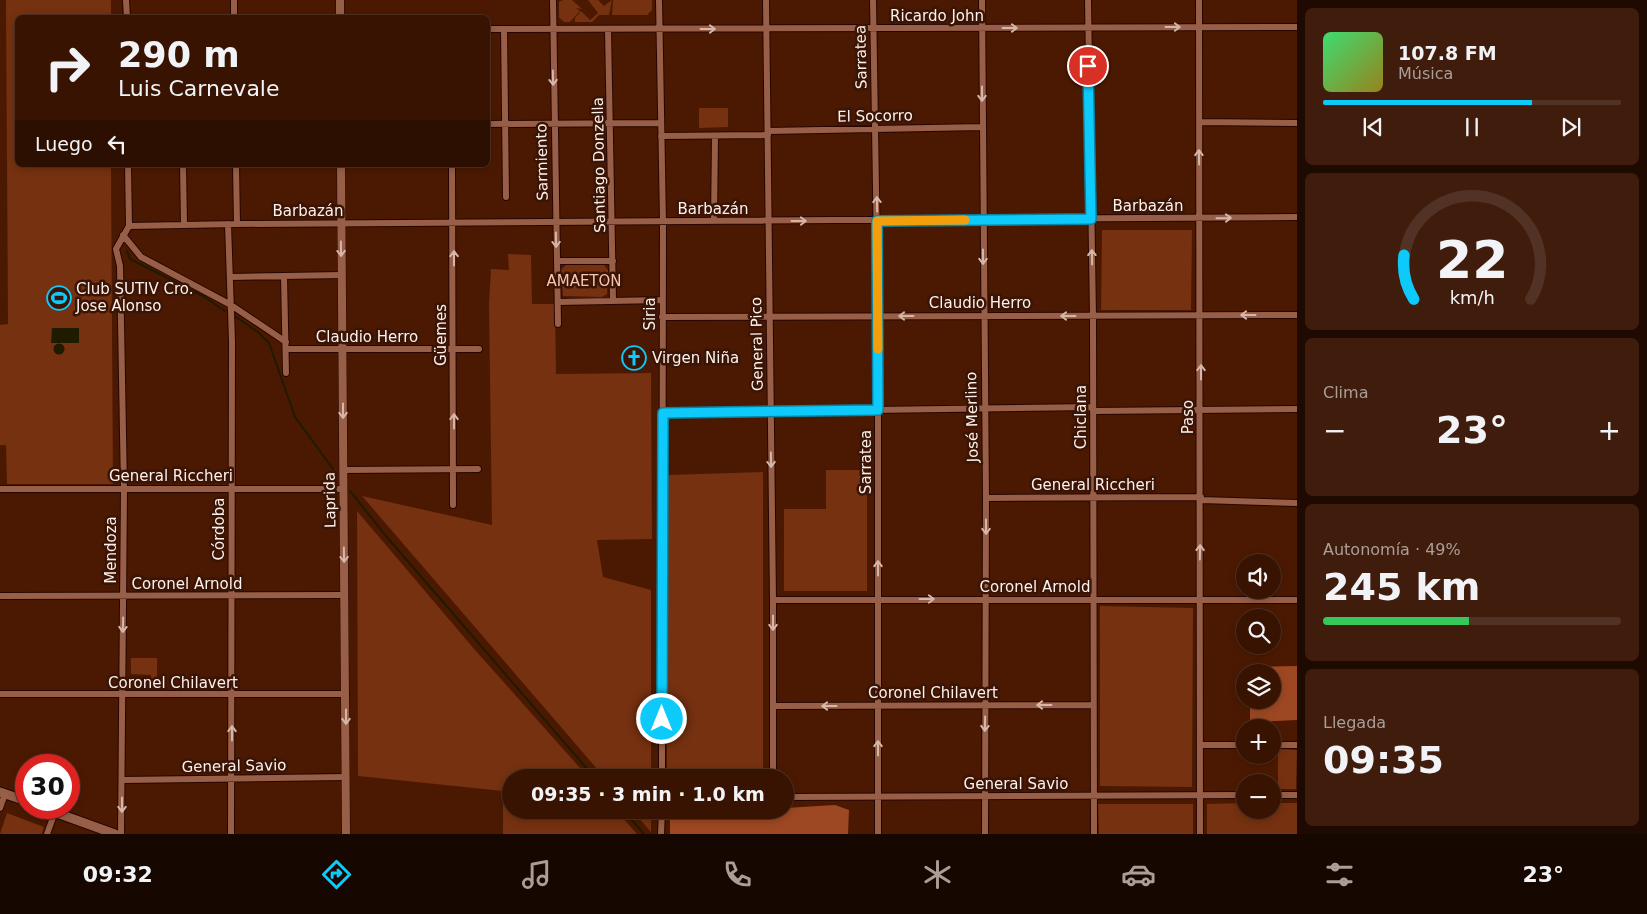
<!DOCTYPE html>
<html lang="es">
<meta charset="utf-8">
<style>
body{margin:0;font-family:"DejaVu Sans",sans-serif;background:#3f1c0c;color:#f1f3f6;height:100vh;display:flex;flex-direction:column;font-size:19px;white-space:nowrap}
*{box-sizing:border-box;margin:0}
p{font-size:16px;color:#ab9e99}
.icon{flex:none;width:28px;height:28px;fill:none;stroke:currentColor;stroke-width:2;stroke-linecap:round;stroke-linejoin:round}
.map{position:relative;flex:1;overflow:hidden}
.side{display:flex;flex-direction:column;gap:8px;padding:8px;background:#1f0a01;width:350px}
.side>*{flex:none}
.hud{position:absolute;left:15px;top:15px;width:475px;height:152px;border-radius:8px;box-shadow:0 2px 8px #0003,0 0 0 1px #523224;background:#381302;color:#f1f3f6;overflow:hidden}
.controls{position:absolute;left:1236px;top:554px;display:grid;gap:10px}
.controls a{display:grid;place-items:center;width:45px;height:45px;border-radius:50%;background:#381302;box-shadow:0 2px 8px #0003,0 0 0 1px #523224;font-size:25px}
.speed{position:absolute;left:15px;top:754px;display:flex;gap:10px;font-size:25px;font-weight:700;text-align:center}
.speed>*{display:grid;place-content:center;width:65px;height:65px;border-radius:50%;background:#381302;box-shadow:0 2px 8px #0003,0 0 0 1px #523224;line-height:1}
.speed .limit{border:8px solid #d22;background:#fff;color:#111}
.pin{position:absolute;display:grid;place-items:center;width:42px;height:42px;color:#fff;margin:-21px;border:2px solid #fff;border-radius:50%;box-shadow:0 1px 5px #0007}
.me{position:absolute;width:55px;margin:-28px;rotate:0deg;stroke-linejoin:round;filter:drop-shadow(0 0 4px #0008)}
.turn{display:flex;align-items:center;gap:18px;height:105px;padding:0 20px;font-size:22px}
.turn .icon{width:65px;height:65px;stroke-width:2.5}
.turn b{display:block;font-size:35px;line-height:42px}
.then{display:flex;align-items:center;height:48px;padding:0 20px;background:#0003;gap:10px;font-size:19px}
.big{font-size:38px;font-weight:600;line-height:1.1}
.side .card{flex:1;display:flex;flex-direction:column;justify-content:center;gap:8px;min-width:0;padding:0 18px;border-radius:8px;background:#3f1c0c}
.side .dial{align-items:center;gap:0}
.dial svg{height:130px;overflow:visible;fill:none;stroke:#523224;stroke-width:7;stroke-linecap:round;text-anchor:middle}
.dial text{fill:#f1f3f6;stroke:none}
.song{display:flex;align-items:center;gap:15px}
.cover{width:60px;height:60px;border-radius:8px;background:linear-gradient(135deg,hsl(140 70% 55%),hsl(50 70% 35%))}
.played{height:5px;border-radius:2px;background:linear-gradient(90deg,#0ecafa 70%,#523224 70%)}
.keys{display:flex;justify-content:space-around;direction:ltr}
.heat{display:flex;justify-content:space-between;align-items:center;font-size:28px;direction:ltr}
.charge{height:8px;border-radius:4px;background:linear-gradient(90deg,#34c759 49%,#523224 0)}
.trip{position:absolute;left:502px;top:769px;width:292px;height:50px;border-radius:25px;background:#381302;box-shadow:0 2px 8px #0003,0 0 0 1px #523224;font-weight:600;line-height:50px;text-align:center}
.tabs{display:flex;height:80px;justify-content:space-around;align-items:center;background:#160801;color:#ab9e99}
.tabs .icon{width:35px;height:35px}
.tabs .on{color:#0ecafa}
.tabs b{font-size:22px;color:#f1f3f6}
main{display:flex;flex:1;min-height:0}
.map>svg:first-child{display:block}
</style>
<main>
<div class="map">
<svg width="1297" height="834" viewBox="0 0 1297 834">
<rect width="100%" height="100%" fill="#4b1902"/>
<path fill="#753110" d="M6 0H111V17L18 18V165H111L113 484H7L6 445H0V325L8 324Z
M563 0H572L582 9 576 8 580 11 570 22H564L559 17V2Z
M588 0H598L604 6 612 0 609 15H599L592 22H575V18L581 11 590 20 598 13Z
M613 0H652V10L647 15H612Z
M699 108H728V127L699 128Z
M1102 230H1192L1191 310H1101Z
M508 254 531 255 532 304H555L556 374 651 373 652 539 597 540 603 577 651 590V777H604L362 496 492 525 489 304 491 269 509 270Z
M566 265H604L608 270 607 294 602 297 563 296 561 270Z
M826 470H867V591H784V509H826Z
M763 472V777H667V475Z
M357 511 475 650 588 777 511 778V810H616L637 834H503V791L358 776Z
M1100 606 1193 608 1192 787 1100 786Z
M131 658H157V683L151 682V675L131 674Z
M1278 749 1297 750 1296 789H1278Z
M1245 803V810H1272L1273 803H1297V834H1207V804Z
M1098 804H1193V834H1099Z
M632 810H651V832Z
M7 813 44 827 42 834H0Z"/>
<path fill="#9d4822" d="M1297 666V720L1250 722V700H1272V672H1251V667Z
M835 805 849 810 848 834H670V810H786V808Z"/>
<path fill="#1f1b00" d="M52 328H79V343H51Z
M53.5 349a5.5 5.5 0 1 1 11 0a5.5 5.5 0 1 1-11 0Z"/>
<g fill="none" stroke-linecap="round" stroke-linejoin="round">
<path stroke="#1f1b00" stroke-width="2" d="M127 251 130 259 203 296 225 311
M236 317 258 332 269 343 295 417 333 469
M350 491 386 536 595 778
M623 810 644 834"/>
<g stroke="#290500" stroke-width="8">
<path id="minor" d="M126 0 127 18
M234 0V18
M553 0 558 324
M659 0 663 222 662 778
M766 0 773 600V778
M873 0 878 316V834
M982 0 986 498 985 834
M1088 0 1093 316 1094 834
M1199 0 1200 834
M488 29 1297 27
M504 29 506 197
M608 29 613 301
M1199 122 1297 123
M488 124 661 123
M768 131 982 127
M661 136 768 135
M128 165 129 226
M183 165 184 225
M236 165 237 224
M452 165 453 505
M714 221 715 136
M228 224 232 341 231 834
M129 226 237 224 1297 217
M123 235 141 257 231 305 286 342
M557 261H613
M284 276 286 373
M230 277 342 275
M558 302 662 300
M662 317 1297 315
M286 349H479
M1093 411 1297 409
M663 413 1093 407
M343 470 478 469
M0 489H343
M986 498 1201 497
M1201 500 1297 503
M0 596 345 595
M773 600H1297
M0 694H346
M773 706 1093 705
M1200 745H1245
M1272 745H1297
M122 780 346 777
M1272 795H1297
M786 797 1245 795
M0 808 5 794
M47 834 55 812
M121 834 124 489 120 266 116 249 129 226
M661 834 662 810"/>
</g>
<g stroke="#290500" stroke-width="9">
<path id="tertiary" d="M340 18V0
M341 165 346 834"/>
</g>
<g stroke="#290500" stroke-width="11">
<path id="secondary" d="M0 792 26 801
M43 808 115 834"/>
</g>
<use href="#minor" stroke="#975f47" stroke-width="6"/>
<use href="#tertiary" stroke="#975f47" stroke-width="8"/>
<use href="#secondary" stroke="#975f47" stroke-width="9"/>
</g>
<defs><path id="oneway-shaft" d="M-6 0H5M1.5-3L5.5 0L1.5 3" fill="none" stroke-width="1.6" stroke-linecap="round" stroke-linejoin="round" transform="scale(1.25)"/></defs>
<g stroke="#d5b6a9">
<use href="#oneway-shaft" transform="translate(1173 27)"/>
<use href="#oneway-shaft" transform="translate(1010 28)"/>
<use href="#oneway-shaft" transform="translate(708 29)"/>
<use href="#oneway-shaft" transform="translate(553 78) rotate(89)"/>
<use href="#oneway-shaft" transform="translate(982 94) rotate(90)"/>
<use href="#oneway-shaft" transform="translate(1199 157) rotate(-91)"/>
<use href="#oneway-shaft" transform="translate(877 204) rotate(-91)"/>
<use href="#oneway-shaft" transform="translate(1224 218) rotate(-1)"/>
<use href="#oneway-shaft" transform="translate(799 221)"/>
<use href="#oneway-shaft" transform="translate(556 240) rotate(89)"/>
<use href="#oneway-shaft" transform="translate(341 249) rotate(89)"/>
<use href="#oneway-shaft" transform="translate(983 257) rotate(90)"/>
<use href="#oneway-shaft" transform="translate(1092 257) rotate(-91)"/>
<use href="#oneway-shaft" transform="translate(454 258) rotate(-90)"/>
<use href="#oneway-shaft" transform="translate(1248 315) rotate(180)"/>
<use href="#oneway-shaft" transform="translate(906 316) rotate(180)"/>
<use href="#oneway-shaft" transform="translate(1068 316) rotate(180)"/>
<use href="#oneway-shaft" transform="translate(1201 372) rotate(-90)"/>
<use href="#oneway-shaft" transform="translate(343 411) rotate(90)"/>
<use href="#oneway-shaft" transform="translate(454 421) rotate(-90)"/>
<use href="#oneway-shaft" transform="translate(771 460) rotate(89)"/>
<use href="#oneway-shaft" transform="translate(986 527) rotate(90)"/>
<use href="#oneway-shaft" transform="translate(1200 552) rotate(-89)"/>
<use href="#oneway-shaft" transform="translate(344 555) rotate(89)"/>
<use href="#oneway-shaft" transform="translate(878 568) rotate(-90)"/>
<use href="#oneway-shaft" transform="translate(927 599)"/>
<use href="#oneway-shaft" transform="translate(773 623) rotate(90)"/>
<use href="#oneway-shaft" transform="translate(123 625) rotate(91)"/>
<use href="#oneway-shaft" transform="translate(1044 705) rotate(180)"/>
<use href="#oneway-shaft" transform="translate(829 706) rotate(180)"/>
<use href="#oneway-shaft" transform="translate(346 717) rotate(90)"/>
<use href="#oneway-shaft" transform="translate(985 724) rotate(91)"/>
<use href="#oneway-shaft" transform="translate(232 733) rotate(-90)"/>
<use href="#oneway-shaft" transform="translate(878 748) rotate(-90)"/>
<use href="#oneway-shaft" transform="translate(122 805) rotate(90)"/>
</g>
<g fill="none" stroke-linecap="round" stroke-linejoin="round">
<g stroke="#0983a2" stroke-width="12">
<path id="route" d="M662 719 663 413 878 410 877 221 1091 219 1088 66"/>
</g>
<use href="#route" stroke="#0ecafa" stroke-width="9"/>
<path stroke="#f59e0b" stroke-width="9" d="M878 349 877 221 965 220"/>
</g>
<defs>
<g id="stadium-ring" transform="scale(1.25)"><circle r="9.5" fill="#3a1404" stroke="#0ecafa" stroke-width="1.5"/><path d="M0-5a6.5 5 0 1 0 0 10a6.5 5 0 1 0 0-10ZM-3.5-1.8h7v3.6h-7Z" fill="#0ecafa"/></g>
<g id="church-ring" transform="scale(1.25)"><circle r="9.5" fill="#3a1404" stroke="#0ecafa" stroke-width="1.5"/><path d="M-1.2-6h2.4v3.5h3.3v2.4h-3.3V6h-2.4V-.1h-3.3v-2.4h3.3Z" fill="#0ecafa"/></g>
</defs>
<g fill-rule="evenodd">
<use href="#stadium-ring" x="59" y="298"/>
<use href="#church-ring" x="634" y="358"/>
</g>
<g text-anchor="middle" stroke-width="5" stroke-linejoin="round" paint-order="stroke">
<g font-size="15" fill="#fef0eb" stroke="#3a1404">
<text x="937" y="21">Ricardo John</text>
<text transform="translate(861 57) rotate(-91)" y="5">Sarratea</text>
<text transform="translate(875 116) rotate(-1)" y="5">El Socorro</text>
<text transform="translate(542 162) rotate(-91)" y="5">Sarmiento</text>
<text transform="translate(599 165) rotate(-91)" y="5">Santiago Donzella</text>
<text x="1148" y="211">Barbazán</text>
<text x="713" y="214">Barbazán</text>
<text x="308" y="216">Barbazán</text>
<text x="980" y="308">Claudio Herro</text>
<text transform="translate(650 314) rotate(-90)" y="5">Siria</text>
<text transform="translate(441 335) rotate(-90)" y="5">Güemes</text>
<text x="367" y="342">Claudio Herro</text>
<text transform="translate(757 344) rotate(-91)" y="5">General Pico</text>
<text transform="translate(972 417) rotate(-91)" y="5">José Merlino</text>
<text transform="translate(1081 417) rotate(-90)" y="5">Chiclana</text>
<text transform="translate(1188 417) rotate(-90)" y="5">Paso</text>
<text transform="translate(866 462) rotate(-90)" y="5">Sarratea</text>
<text x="171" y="481">General Riccheri</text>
<text x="1093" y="490">General Riccheri</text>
<text transform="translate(330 500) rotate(-91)" y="5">Laprida</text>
<text transform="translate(219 529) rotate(-90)" y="5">Córdoba</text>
<text transform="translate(111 550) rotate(-90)" y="5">Mendoza</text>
<text x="187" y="589">Coronel Arnold</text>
<text x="1035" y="592">Coronel Arnold</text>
<text x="173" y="688">Coronel Chilavert</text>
<text x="933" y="698">Coronel Chilavert</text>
<text transform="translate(234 766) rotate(-1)" y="5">General Savio</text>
<text x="1016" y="789">General Savio</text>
</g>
<g font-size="15" fill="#f7c6b2" stroke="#3a1404">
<text x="584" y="286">AMAETON</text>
</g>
<g font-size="15" fill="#fef0eb" stroke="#3a1404" text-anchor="start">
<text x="76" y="294">Club SUTIV Cro.<tspan x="76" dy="17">Jose Alonso</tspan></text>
<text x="652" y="363">Virgen Niña</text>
</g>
</g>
</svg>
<div class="controls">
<a><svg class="icon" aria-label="sound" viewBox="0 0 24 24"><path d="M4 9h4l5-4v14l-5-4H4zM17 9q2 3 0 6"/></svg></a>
<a><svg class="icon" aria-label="search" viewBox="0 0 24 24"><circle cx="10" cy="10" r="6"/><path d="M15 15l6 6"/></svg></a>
<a><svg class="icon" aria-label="layers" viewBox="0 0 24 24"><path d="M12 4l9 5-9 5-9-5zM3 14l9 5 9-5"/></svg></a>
<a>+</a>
<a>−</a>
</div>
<div class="speed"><div class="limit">30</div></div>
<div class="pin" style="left:1088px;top:66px;background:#d93025"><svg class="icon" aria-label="arrive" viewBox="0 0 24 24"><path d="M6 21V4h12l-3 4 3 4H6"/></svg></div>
<svg class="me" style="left:662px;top:719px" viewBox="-20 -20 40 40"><circle r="17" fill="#0ecafa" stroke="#fff" stroke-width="3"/><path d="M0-11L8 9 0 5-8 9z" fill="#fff"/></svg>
<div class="trip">09:35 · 3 min · 1.0 km</div>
<div class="hud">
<div class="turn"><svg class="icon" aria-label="right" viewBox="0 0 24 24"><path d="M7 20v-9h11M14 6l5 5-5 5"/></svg><div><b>290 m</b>Luis Carnevale</div></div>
<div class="then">Luego<svg class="icon" aria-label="left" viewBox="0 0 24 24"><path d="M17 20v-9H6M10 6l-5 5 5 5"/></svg></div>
</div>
</div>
<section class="side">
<div class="card">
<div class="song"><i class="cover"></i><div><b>107.8 FM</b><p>Música</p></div></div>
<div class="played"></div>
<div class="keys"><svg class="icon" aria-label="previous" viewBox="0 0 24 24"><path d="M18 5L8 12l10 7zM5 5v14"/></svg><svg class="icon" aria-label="pause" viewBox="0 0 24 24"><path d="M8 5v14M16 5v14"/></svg><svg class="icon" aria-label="next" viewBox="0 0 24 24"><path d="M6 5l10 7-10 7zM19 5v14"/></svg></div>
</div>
<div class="card dial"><svg viewBox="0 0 100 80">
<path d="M14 69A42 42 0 1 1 86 69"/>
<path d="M14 69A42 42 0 0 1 8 42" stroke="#0ecafa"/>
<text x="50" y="56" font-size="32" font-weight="700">22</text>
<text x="50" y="72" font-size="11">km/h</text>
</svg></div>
<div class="card"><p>Clima</p>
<div class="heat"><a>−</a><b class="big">23°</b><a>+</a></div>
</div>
<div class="card"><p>Autonomía · 49%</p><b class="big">245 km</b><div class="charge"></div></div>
<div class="card"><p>Llegada</p><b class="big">09:35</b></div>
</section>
</main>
<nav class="tabs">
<b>09:32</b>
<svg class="icon on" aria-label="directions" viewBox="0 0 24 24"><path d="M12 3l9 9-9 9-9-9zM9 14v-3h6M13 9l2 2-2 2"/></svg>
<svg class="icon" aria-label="music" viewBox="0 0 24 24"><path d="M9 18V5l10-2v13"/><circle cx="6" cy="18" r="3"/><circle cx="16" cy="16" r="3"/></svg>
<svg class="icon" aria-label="phone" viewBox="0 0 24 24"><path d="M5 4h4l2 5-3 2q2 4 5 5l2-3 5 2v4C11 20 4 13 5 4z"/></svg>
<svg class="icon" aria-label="climate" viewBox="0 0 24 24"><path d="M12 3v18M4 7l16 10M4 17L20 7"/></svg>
<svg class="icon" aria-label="car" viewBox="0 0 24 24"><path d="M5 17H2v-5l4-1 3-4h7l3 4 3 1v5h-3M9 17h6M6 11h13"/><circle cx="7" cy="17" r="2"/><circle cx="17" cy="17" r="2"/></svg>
<svg class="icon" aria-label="filters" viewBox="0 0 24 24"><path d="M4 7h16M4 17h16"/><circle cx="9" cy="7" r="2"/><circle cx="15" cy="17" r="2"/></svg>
<b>23°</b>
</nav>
